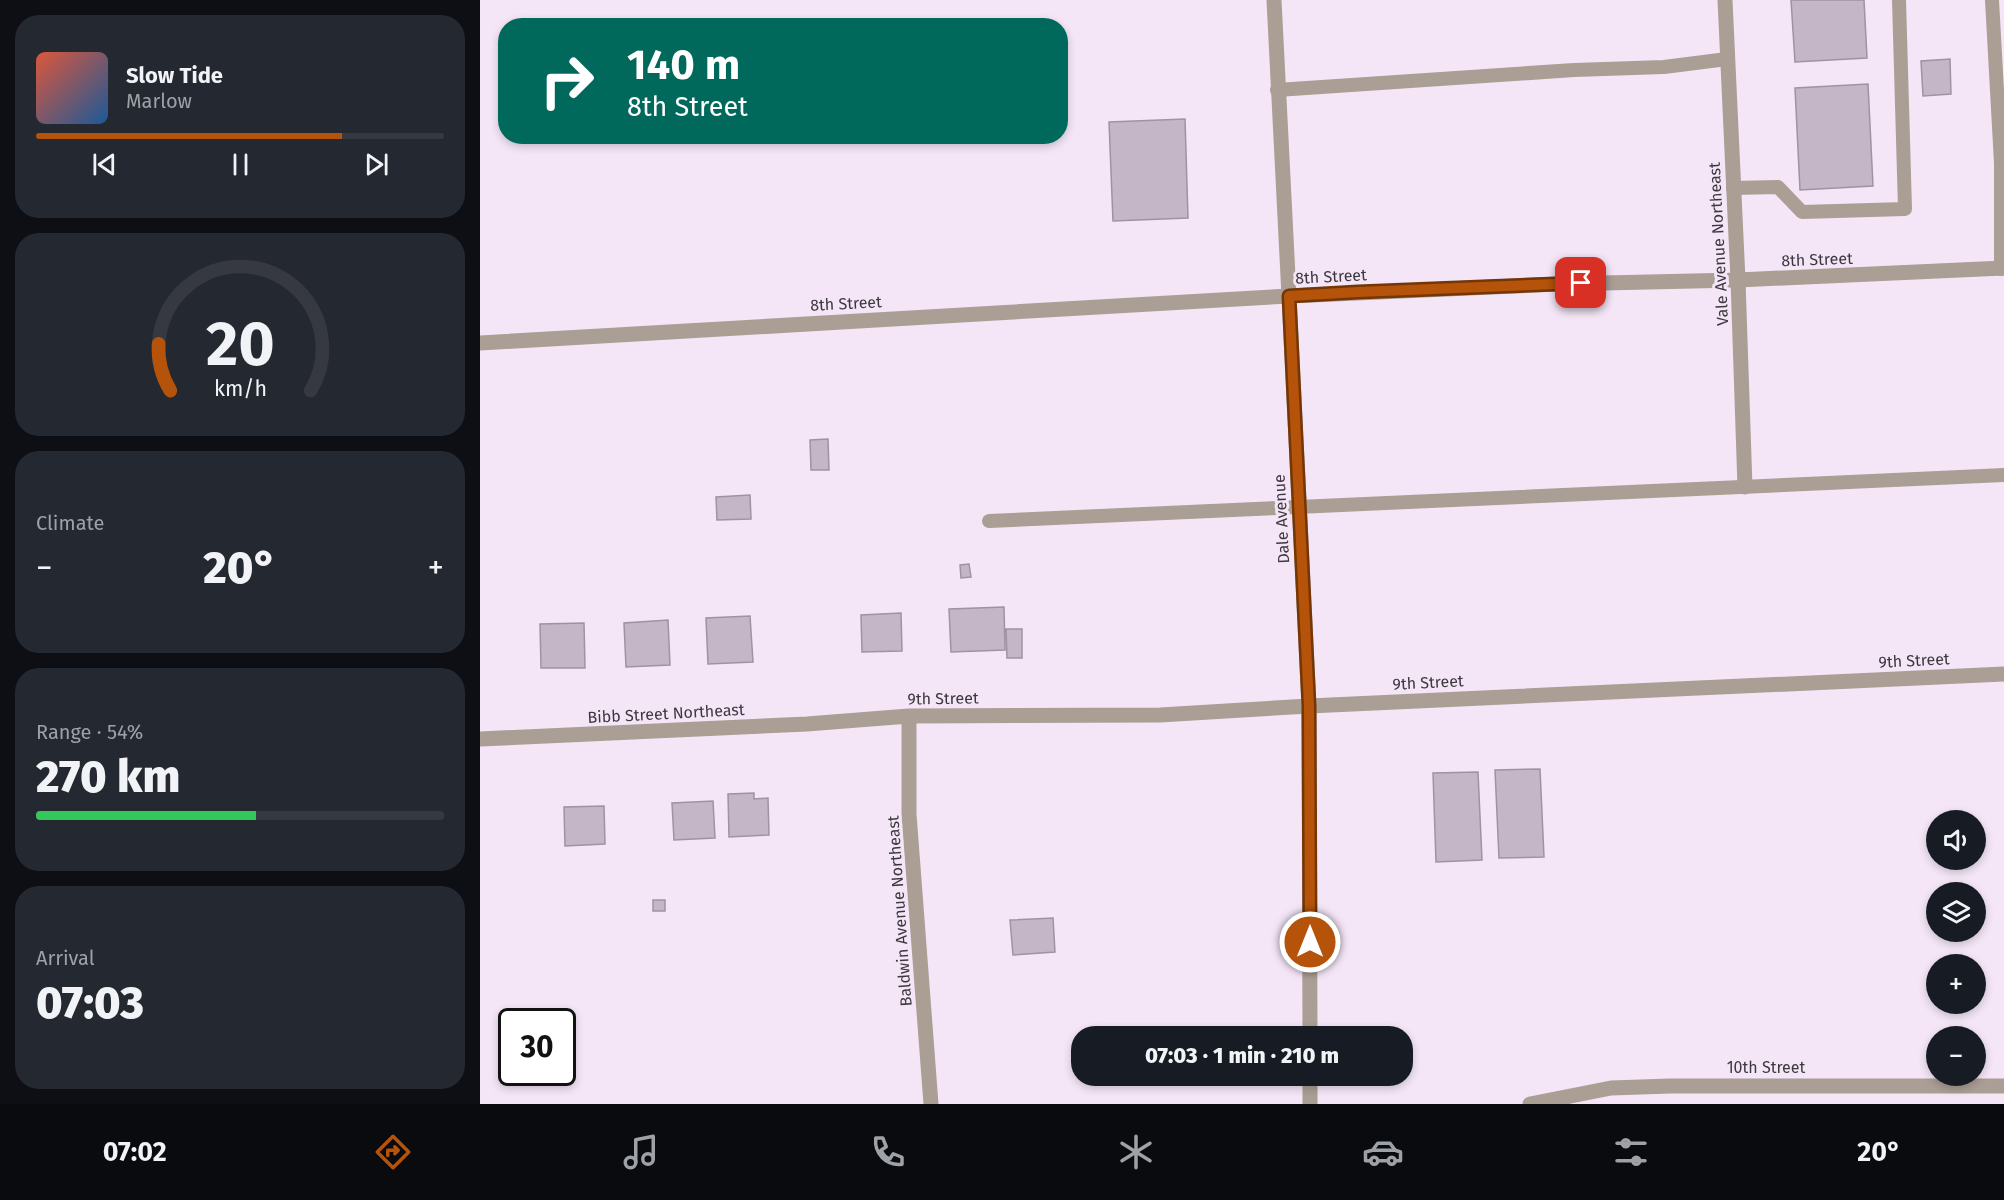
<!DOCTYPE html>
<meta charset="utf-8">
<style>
body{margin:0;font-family:"Fira Sans",sans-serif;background:#242831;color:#f1f3f6;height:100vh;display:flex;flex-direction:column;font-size:22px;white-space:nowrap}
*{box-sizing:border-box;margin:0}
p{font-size:20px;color:#9ea1a6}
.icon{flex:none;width:33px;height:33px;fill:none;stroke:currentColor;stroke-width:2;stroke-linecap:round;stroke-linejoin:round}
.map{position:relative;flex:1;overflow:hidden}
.sheet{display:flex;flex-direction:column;gap:15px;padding:15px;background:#0d0f14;width:480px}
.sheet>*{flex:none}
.banner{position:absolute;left:18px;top:18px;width:570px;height:126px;border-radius:24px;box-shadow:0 3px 9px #0003;background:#00695c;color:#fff;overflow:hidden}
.controls{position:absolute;left:1446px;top:810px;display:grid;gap:12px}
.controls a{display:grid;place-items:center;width:60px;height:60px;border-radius:50%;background:#171b24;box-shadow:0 3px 9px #0003;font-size:30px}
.speed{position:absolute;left:18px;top:1008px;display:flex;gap:12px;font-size:30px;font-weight:700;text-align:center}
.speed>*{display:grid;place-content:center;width:78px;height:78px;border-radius:50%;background:#171b24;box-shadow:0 3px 9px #0003;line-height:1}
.speed .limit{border:3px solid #111;border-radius:9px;background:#fff;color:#111}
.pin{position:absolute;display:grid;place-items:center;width:51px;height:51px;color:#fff;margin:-26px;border-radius:12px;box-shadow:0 3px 9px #0006}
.me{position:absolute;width:66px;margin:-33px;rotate:0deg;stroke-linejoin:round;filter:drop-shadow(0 0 4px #0008)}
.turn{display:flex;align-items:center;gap:21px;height:126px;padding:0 30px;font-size:27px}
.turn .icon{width:78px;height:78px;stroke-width:2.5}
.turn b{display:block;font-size:42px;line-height:51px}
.big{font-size:45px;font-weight:800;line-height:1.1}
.sheet .tile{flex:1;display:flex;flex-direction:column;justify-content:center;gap:9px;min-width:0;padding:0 21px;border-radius:24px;background:#242831}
.sheet .dial{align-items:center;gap:0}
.dial svg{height:156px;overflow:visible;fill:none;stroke:#363941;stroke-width:7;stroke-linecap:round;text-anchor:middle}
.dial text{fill:#f1f3f6;stroke:none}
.song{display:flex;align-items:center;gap:18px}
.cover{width:72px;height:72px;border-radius:9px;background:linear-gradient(135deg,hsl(10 70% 55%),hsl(210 70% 35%))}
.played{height:6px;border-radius:3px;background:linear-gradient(90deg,#b45309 75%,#363941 75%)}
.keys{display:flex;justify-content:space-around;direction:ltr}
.heat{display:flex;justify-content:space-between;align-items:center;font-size:33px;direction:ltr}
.charge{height:9px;border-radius:4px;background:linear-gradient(90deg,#34c759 54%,#363941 0)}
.trip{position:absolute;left:591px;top:1026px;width:342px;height:60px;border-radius:24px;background:#171b24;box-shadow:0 3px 9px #0003;font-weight:800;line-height:60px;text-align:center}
.tabs{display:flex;height:96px;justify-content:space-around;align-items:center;background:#090b0e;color:#9ea1a6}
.tabs .icon{width:42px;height:42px}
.tabs .selected{color:#b45309}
.tabs b{font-size:27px;color:#f1f3f6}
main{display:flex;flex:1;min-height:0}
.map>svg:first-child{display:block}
</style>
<main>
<section class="sheet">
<div class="tile">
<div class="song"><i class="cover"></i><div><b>Slow Tide</b><p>Marlow</p></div></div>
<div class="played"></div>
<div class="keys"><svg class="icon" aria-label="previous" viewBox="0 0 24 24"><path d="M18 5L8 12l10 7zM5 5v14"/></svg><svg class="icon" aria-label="pause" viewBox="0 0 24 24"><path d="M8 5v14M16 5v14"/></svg><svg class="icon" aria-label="next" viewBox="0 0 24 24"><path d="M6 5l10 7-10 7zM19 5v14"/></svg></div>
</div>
<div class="tile dial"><svg viewBox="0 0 100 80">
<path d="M14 69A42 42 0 1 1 86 69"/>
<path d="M14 69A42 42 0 0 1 8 45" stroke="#b45309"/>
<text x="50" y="56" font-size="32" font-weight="700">20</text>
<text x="50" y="72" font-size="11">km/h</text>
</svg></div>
<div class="tile"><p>Climate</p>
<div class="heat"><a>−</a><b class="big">20°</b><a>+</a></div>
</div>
<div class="tile"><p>Range · 54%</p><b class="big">270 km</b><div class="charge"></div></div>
<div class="tile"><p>Arrival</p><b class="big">07:03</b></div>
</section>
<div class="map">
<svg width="1524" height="1104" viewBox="0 0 1524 1104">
<rect width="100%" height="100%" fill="#f4e6f7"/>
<path fill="#c4b6c7" stroke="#9f92a2" stroke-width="1.5" d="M1311 0H1384L1387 58 1315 62Z
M1470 59 1471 94 1443 96 1441 61Z
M1388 84 1393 186 1320 190 1315 88Z
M705 119 708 218 633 221 629 122Z
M348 439 349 470H331L330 440Z
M270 495 271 519 237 520 236 497Z
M489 564 491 577 481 578 480 565Z
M524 607 525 650 471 652 469 609Z
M421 613 422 651 382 652 381 615Z
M270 616 273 662 228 664 226 618Z
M188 620 190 665 146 667 144 623Z
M104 623 105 668H61L60 624Z
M526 629H542V658H527Z
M1060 769 1064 857 1019 858 1015 770Z
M998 772 1002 860 956 862 953 773Z
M274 793V799L288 798 289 835 249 837 248 794Z
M233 801 235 838 194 840 192 803Z
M124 806 125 844 85 846 84 807Z
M173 900H185V911H173Z
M573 918 575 952 533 955 530 920Z"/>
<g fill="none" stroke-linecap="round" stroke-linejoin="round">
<path stroke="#ab9e95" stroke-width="14" d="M1512 0 1521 163V269
M797 90 1094 70 1184 67 1247 59
M1253 188 1298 187 1322 212 1425 209 1419 0
M509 521 1524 475"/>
<path stroke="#ab9e95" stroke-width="15" d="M1245 0 1258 280 1265 487
M0 343C270 326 539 313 809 296L829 706 830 1036
M429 716V814L451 1104
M0 739 327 724 429 716 680 715 829 706 1524 674
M830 1076V1104
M1050 1104 1131 1088 1190 1086H1524"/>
<path stroke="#ab9e95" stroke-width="15" d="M794 0 809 296 1079 284 1258 280 1524 268"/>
</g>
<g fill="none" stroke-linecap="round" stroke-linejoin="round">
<g stroke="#753606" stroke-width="15">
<path id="route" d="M830 942 829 706 809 296 878 292 1101 283"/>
</g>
<use href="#route" stroke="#b45309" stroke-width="10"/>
</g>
<g text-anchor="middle" stroke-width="6" stroke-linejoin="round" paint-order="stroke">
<g font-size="16" fill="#3d373e" stroke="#f4e6f7">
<text transform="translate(1238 244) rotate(-93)" y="6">Vale Avenue Northeast</text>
<text transform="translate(1337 259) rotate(-2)" y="6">8th Street</text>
<text transform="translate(851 276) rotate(-3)" y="6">8th Street</text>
<text transform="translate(366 303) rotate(-3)" y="6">8th Street</text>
<text transform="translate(801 519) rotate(-93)" y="6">Dale Avenue</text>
<text transform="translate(1434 660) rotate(-3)" y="6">9th Street</text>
<text transform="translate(948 682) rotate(-3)" y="6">9th Street</text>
<text transform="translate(463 698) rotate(-1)" y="6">9th Street</text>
<text transform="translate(186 713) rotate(-3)" y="6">Bibb Street Northeast</text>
<text transform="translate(419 911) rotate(-94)" y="6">Baldwin Avenue Northeast</text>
<text x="1286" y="1073">10th Street</text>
</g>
</g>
</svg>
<div class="controls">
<a><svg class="icon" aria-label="sound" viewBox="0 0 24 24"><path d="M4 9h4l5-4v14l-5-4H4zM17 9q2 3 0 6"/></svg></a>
<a><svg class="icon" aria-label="layers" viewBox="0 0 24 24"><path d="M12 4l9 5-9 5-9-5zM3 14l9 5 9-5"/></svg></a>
<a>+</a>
<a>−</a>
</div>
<div class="speed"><div class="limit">30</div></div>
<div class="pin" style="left:1101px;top:283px;background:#d93025"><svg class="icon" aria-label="arrive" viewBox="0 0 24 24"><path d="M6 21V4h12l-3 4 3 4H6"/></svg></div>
<svg class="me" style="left:830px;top:942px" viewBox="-20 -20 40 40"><circle r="17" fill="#b45309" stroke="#fff" stroke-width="3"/><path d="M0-11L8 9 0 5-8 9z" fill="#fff"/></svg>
<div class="trip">07:03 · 1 min · 210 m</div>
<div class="banner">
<div class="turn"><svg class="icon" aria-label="right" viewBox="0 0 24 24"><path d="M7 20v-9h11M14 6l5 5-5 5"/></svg><div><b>140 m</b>8th Street</div></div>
</div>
</div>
</main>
<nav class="tabs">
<b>07:02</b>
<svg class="icon selected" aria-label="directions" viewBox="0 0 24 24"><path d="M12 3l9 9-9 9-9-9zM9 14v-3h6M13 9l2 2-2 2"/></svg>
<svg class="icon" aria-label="music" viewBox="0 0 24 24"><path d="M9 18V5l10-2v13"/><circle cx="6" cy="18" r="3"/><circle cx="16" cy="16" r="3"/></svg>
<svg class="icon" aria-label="phone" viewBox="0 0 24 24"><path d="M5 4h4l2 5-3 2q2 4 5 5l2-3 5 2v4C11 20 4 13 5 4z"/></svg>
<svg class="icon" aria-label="climate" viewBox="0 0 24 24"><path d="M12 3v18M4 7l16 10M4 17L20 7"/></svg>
<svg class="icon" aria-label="car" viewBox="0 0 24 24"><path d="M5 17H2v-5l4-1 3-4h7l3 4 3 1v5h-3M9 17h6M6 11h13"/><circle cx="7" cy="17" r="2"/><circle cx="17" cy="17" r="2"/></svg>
<svg class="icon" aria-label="filters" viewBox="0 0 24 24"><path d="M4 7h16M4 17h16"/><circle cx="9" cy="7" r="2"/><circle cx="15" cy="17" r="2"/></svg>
<b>20°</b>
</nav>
